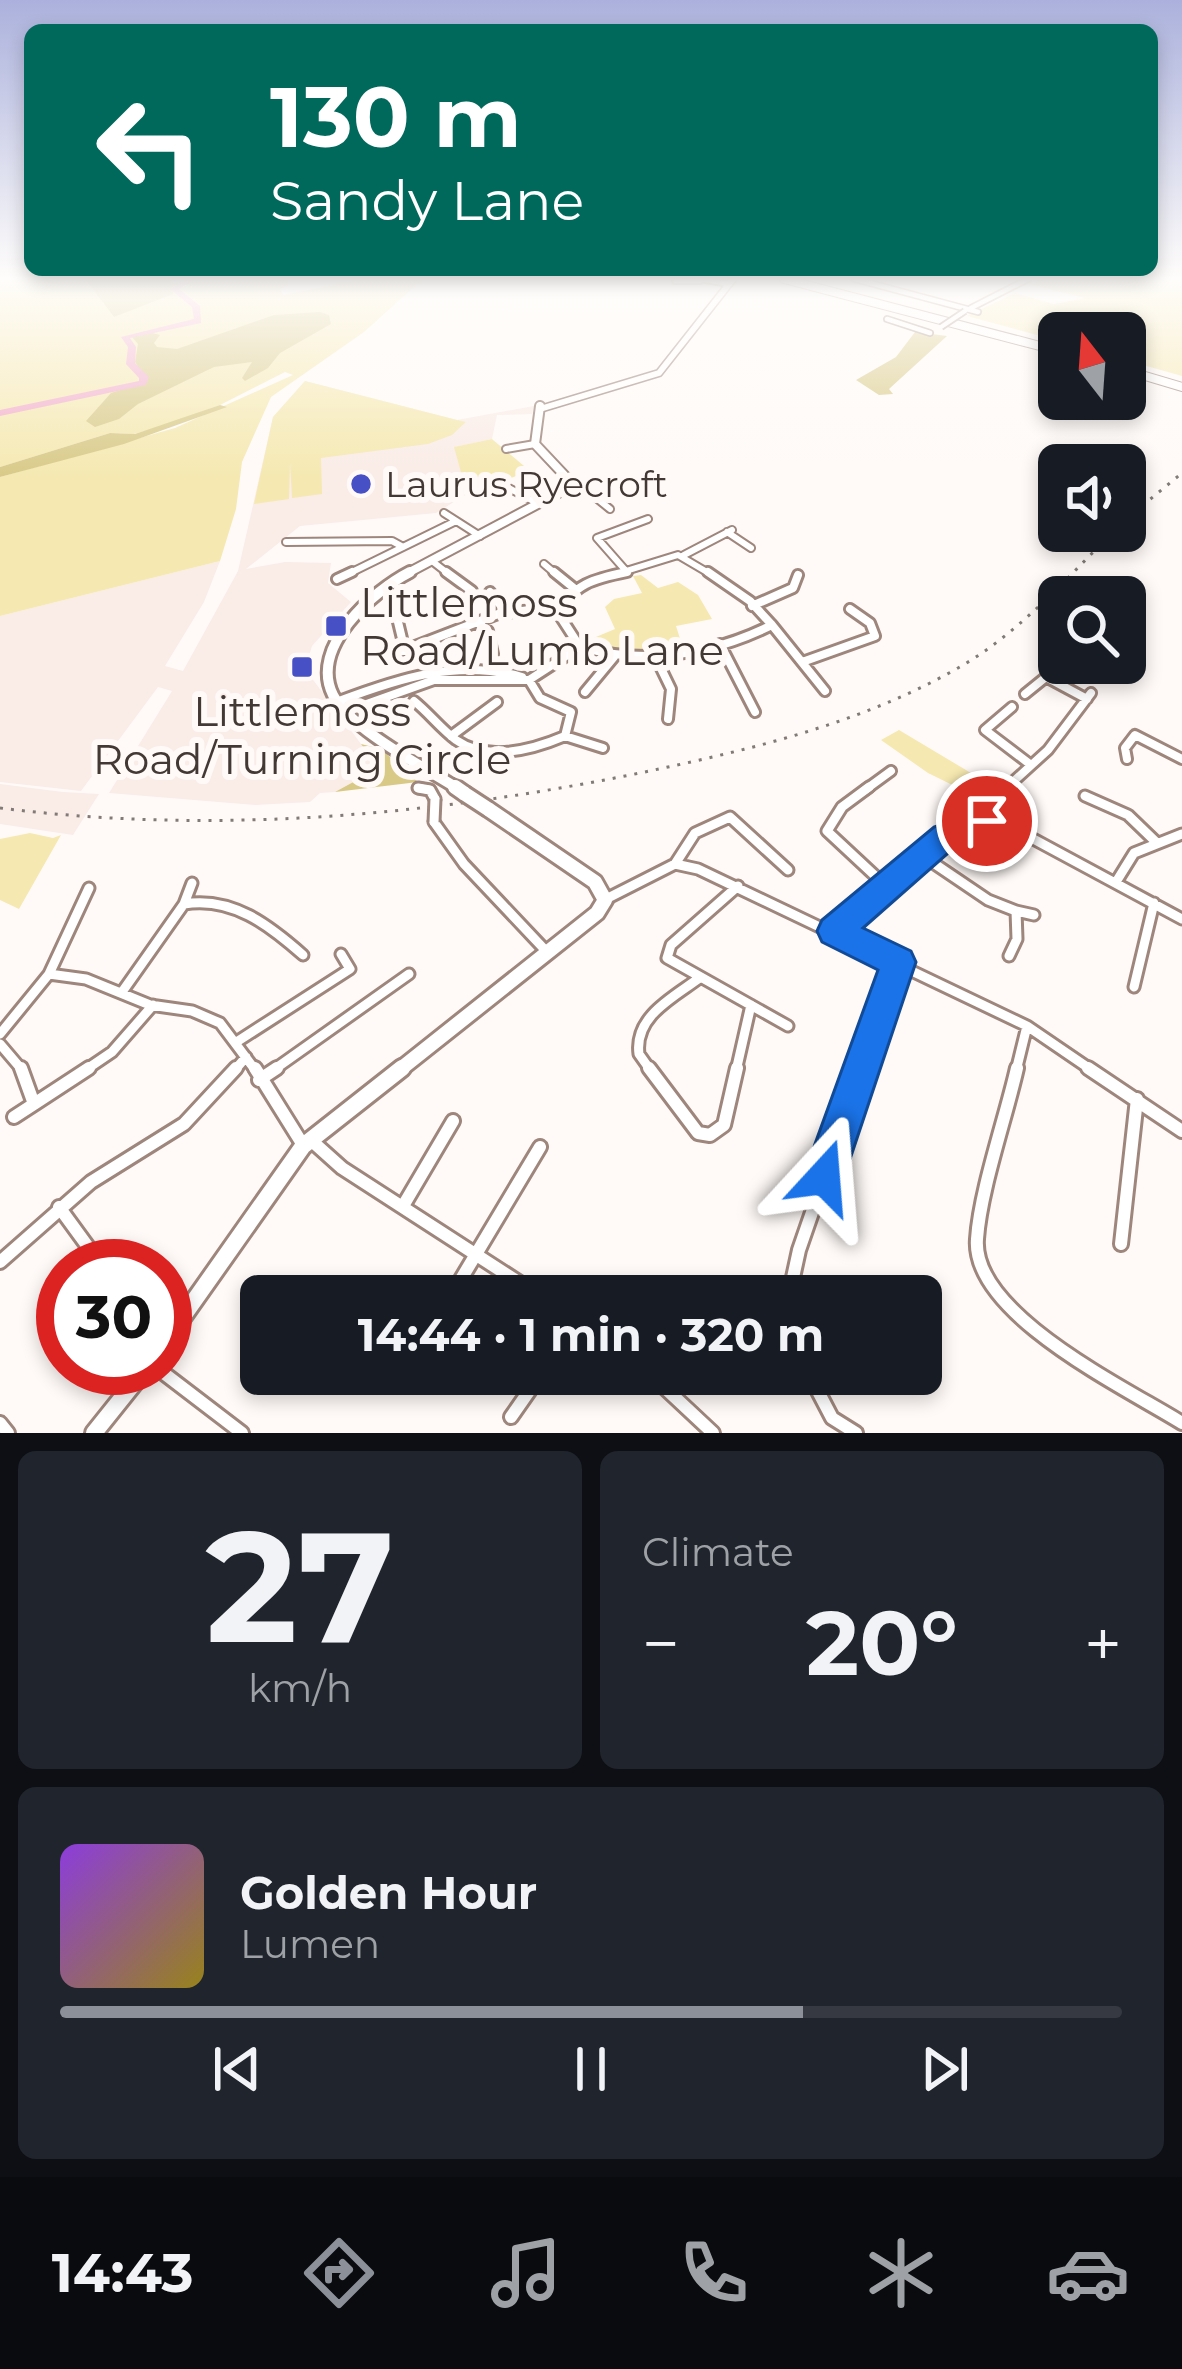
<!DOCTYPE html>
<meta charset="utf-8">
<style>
body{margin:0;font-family:Montserrat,sans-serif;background:#20242c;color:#f1f3f6;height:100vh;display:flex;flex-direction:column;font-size:45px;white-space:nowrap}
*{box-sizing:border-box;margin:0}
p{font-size:39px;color:#9ea1a6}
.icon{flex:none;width:66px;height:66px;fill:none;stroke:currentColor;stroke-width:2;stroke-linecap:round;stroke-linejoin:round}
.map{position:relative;height:1433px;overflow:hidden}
.sheet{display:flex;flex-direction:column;gap:18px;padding:18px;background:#0d0f14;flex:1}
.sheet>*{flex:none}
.banner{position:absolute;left:24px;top:24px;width:1134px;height:252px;border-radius:18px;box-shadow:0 6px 18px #0003;background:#00695c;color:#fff;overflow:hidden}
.needle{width:78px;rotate:343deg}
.controls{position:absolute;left:1038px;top:312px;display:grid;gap:24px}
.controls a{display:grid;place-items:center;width:108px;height:108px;border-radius:18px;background:#171b24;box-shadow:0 6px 18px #0003;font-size:60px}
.speed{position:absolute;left:36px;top:1239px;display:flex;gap:24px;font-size:60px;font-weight:700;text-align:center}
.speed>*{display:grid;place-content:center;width:156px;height:156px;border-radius:50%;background:#171b24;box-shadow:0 6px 18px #0003;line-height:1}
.speed .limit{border:18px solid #d22;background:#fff;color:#111}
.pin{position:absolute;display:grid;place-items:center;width:102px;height:102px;color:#fff;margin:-51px;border:6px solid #fff;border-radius:50%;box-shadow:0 3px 12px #0007}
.me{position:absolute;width:132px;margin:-66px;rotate:19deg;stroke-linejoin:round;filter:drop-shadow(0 0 9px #0008)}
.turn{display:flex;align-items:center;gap:42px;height:252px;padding:0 48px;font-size:54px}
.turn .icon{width:156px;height:156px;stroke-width:2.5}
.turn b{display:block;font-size:84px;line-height:102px}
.big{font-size:90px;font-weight:700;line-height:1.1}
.sheet .card{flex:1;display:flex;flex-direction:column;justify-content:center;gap:18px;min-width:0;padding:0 42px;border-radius:18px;background:#20242c}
.sheet .dial{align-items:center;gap:0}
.dial b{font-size:156px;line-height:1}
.song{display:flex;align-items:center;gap:36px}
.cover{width:144px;height:144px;border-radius:18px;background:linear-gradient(135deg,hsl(270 70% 55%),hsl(50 70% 35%))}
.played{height:12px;border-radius:6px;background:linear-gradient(90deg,#8c9099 70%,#363941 70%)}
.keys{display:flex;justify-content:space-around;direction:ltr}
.heat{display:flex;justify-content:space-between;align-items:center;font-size:66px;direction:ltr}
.sheet .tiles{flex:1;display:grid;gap:18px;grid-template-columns:1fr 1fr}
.card:last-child{grid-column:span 2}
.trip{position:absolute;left:240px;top:1275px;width:702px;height:120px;border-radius:18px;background:#171b24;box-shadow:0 6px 18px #0003;font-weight:700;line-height:120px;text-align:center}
.dock{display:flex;height:192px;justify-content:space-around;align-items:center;background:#090b0e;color:#9ea1a6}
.dock .icon{width:84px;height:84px}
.dock .active{color:#8c9099}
.dock b{font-size:54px;color:#f1f3f6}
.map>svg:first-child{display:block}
</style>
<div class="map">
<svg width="1182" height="1433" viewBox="0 0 1182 1433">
<rect width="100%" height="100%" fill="#fffaf7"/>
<path fill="#faece7" d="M305 381 457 420 534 406 532 414 497 415 492 439 455 447 467 494 436 513 300 526 246 569 285 562 331 563 328 583 351 602 312 646 305 669 379 768 335 792 320 793 310 802 255 805 109 793 172 691 158 687 81 791 0 782V616L220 561 204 602 165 666 183 671 238 571 273 417Z
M0 784 63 792 99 794 73 835 0 824Z"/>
<path fill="#f5e8b0" d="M0 279H85L114 317 201 279H287L288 286 280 289 283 295 359 280 423 279 364 332 271 397 242 462 236 509 220 561 0 616V477L175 428 293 375 285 372 220 405 163 426 134 434 110 433 0 467Z
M1182 279V376L1125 360V333H1059V341L967 316 1015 293 1054 304 1085 298 1032 285 1040 280Z
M305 381 457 420 466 422 452 435 428 444 321 458 322 494 292 498 290 462 289 499 254 504 273 417Z
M492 439 530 471 467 494 454 447Z
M641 575 658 588 678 582 698 595 712 619 676 626 683 648C649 658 617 655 584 642L615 629 605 607 614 599 642 593 633 576Z
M899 730 991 785 981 799 928 773 881 740Z
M30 833 53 838 61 835 19 909 0 900V839Z"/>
<path fill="#d8c986" d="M85 279H173L170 282 179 284 171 288 173 294 114 317Z
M320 312 329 315 331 324 280 353 268 368 245 381 242 378 252 362 214 367 138 404 119 419 95 427 86 421 111 393 147 381 135 362 138 344 132 337 145 331 160 335 154 343 157 347 177 349 274 315Z
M915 332 947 336 889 389 893 394 879 395 856 380 896 357Z
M220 405 227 407 124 444 0 477V467L110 433 135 434Z
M361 744 381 749 418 782 335 792 379 768Z"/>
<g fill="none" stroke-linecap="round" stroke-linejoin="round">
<path fill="#f1adc9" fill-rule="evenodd" d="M187 279H197L179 289 200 306 201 323 130 338 136 347 135 363 149 377 146 385 0 416V410L139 381V378L126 364 128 347 121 337 194 319 192 307 170 289Z"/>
<g stroke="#9e867c" stroke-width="8">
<path id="street-far4" d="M700 279 729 284
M855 279 978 312
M675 281H700
M971 308 1028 279
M887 319 930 333"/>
</g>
<g stroke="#9e867c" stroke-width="10">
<path id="street-far3" d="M506 449 535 444
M568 484 589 492 610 509
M505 486 539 504
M444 513 480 536
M727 532 751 548
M286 542 392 541 403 547
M684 555 732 530
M432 561 450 575
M544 564 557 575
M626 571 597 538 648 519
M346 575 456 521
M613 575 678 555 712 575"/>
</g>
<g stroke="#9e867c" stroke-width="14">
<path id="street-far2" d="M446 572 472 591
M554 572 575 589
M627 572C597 578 569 584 560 616L580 647C646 665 711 655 772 625
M708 572 750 601 772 625
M337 579 352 572
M490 592 505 611
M752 606 793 588 798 575
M398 622 405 651
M478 623 488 631 493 654
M772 625 825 691
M720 644 755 712
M397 653 498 614 561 606
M656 658 671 689 668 719
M805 661 875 636 870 623 850 609
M585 692 614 657
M1025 694 1046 677 1087 699
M339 701C400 678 457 659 522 677
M414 701C429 713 441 729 456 740 488 762 532 750 565 736L571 712 540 698 529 680
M1012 707 985 730 1031 765
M347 711 434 680H529L580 647
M451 736 497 702
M565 736 603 748
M1127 759 1125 748 1135 735 1182 759
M418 788 430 790
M865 790 891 771
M1004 790 1048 750 1091 693"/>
</g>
<g stroke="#9e867c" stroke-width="15">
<path id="street-far1" d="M869 787 842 807 827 831 886 886
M418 788 430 790 435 799
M1085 796 1128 815 1157 843
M434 822 464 864 547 952
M988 826 1026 835 1182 919
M923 856 988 900 1016 911 1017 939 1009 956
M675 864 695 833 730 817 788 870
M1116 882 1134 853 1182 834
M738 886 671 945 667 958 788 1026
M606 899 675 864 698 869 1027 1026 1093 1071
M184 904 192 883
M1016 911 1034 915
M834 931 945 837 964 828 988 826 986 807 1007 787
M49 974 86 979 150 1005 192 1011 220 1023 256 1071
M1134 987 1154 903
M122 992 184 904C232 896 269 925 303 955
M0 1034 49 974 89 888
M238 1041 350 969 341 954
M0 1044 23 1071
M84 1071 112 1052 153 1005
M234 1071 246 1057
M272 1071 409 974
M651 1071 639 1054C634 1017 672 998 698 979
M736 1071 751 1005
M861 1071 899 962
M1016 1071 1027 1026"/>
</g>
<g stroke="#9e867c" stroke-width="18">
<path id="street" d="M21 1068 34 1104 89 1068
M255 1068 303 1145
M649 1068 698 1133 710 1135 724 1125 737 1068
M1017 1068C1006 1117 980 1191 977 1239 971 1314 1126 1388 1182 1423
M1088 1068 1182 1131
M259 1080 277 1068
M14 1117 34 1104
M313 1142 342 1168 540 1296
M403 1206 453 1121
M59 1207 102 1266
M1121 1244 1137 1099
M0 1262 91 1182 184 1124 236 1068
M451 1296 540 1147
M789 1296 799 1250 862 1068
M157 1368 242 1433
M650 1374 713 1433
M809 1374 832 1418 856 1433
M511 1417 541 1374
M0 1423 8 1433"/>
</g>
<g stroke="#9e867c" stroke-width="9">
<path id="secondary-far4" d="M540 409 659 373 733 279"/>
</g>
<g stroke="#9e867c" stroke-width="12">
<path id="secondary-far3" d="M404 575 564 490 567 478 535 444 540 406"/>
</g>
<g stroke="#9e867c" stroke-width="16">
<path id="secondary-far2" d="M410 572C373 591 309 647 333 695 351 730 426 768 460 790"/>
</g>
<g stroke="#9e867c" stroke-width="20">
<path id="secondary-far1" d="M455 787 465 794
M398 1071 597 913 605 900 595 882 488 809"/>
</g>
<g stroke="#9e867c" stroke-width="22">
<path id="secondary" d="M165 1342 303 1146 402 1068
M94 1433 146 1368"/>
</g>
<g stroke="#9e867c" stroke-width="10">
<path id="highway" d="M784 279 1059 351
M1125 370 1182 387"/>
</g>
<use href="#street-far4" stroke="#fff" stroke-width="4.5"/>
<use href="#street-far3" stroke="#fff" stroke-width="6"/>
<use href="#street-far2" stroke="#fff" stroke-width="8"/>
<use href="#street-far1" stroke="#fff" stroke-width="9"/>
<use href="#street" stroke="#fff" stroke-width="12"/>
<use href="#secondary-far4" stroke="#fff" stroke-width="6"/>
<use href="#secondary-far3" stroke="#fff" stroke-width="8"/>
<use href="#secondary-far2" stroke="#fff" stroke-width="10"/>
<use href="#secondary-far1" stroke="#fff" stroke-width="14"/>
<use href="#secondary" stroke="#fff" stroke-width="16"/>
<use href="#highway" stroke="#fff" stroke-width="8"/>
<path stroke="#827a76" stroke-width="3" stroke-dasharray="3 8" stroke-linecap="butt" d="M1125 520 1182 473
M0 808C215 835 428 816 640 773 749 750 860 724 958 668 1018 634 1065 580 1114 531"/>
<g stroke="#9e867c" stroke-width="8" stroke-linecap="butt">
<path id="street-bridge-far1" d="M941 327 965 311"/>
</g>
<g stroke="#9e867c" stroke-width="15" stroke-linecap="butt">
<path id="street-bridge" d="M434 822 435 799"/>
</g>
<g stroke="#9e867c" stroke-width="20" stroke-linecap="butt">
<path id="secondary-bridge" d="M465 794 488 809"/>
</g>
<use href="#street-bridge-far1" stroke="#fff" stroke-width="4.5"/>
<use href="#street-bridge" stroke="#fff" stroke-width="9"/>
<use href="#secondary-bridge" stroke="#fff" stroke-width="14"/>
</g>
<linearGradient id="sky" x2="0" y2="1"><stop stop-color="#abb1dc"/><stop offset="0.58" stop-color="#fffdfb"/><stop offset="1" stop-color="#fffdfb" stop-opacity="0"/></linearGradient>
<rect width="1182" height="480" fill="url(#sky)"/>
<path fill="#1a73e8" stroke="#114b97" stroke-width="3" d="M987 808 998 812 1002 821 998 835 956 846 863 928 911 951 916 962 839 1192 824 1198 809 1192 803 1177 878 970 822 942 817 931 822 920 934 827Z"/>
<g fill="#4750c5" stroke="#fffaf7" stroke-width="4.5">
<circle cx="361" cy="484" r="12"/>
<rect x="324" y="614" width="24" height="24" rx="6"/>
<rect x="290" y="655" width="24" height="24" rx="6"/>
</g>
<g text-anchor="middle" stroke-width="12" stroke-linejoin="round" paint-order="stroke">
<g font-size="36" fill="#433934" stroke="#fffaf7" text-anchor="start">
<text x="385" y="497">Laurus Ryecroft</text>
</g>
<g font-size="42" fill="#433934" stroke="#fffaf7" text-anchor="start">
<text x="360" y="617">Littlemoss<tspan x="360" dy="48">Road/Lumb Lane</tspan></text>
<text x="302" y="726" text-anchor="middle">Littlemoss<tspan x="302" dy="48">Road/Turning Circle</tspan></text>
</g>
</g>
</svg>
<div class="controls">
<a><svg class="needle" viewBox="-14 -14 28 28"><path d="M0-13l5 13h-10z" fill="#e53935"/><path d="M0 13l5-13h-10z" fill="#9ea1a6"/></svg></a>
<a><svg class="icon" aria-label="sound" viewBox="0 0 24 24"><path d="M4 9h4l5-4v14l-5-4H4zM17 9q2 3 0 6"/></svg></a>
<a><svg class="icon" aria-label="search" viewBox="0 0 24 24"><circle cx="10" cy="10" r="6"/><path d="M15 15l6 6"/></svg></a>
</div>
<div class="speed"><div class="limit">30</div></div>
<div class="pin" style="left:987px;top:821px;background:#d93025"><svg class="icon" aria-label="arrive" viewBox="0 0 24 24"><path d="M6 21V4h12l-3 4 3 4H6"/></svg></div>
<svg class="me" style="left:824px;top:1177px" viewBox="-20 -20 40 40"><path d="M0-17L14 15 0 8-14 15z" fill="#1a73e8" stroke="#fff" stroke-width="4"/></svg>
<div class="trip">14:44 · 1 min · 320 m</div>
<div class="banner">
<div class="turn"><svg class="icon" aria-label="left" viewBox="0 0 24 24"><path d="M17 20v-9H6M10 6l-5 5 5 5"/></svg><div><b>130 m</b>Sandy Lane</div></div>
</div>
</div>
<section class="sheet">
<div class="tiles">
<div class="card dial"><b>27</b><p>km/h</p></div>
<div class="card"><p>Climate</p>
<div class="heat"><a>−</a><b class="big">20°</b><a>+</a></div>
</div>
<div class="card">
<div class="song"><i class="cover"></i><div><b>Golden Hour</b><p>Lumen</p></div></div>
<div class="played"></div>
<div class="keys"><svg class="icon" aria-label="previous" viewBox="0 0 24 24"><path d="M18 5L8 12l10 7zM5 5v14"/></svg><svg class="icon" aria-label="pause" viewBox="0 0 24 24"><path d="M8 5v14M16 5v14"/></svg><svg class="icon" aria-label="next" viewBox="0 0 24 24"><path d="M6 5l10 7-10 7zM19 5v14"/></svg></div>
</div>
</div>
</section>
<nav class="dock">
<b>14:43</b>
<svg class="icon active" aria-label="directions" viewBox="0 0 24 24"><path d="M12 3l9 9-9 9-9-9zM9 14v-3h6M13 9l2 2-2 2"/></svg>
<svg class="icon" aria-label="music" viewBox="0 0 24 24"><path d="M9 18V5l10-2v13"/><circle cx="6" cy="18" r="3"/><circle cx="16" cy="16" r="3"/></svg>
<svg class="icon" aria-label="phone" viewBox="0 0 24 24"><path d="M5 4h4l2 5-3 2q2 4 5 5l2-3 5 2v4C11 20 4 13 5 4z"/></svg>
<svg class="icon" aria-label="climate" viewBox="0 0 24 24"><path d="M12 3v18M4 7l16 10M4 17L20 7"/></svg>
<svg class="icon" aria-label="car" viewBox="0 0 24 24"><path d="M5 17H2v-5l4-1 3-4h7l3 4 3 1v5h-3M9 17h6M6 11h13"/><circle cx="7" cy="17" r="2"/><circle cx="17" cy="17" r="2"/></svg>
</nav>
